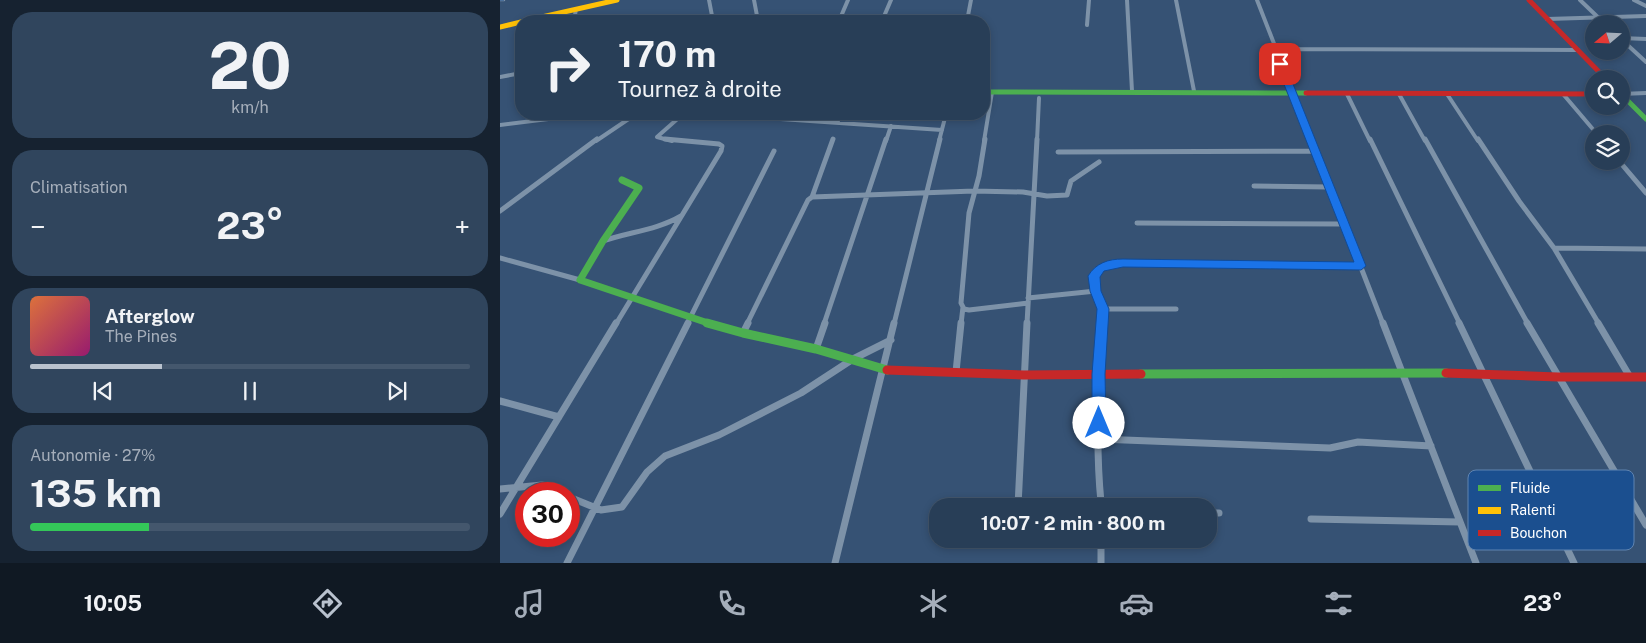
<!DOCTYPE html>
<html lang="fr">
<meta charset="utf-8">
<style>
body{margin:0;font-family:"Public Sans",sans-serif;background:#30455d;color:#f1f3f6;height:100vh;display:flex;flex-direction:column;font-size:19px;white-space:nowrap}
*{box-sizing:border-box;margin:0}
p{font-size:16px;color:#a5aeba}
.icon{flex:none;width:28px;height:28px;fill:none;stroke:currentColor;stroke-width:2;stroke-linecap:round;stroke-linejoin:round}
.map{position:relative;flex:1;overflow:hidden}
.panel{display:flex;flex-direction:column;gap:12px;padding:12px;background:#162230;width:500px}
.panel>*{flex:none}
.hud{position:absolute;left:15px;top:15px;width:475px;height:105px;border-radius:20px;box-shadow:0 2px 8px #0003,0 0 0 1px #44576d;background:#283e57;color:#f1f3f6;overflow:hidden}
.needle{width:32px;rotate:251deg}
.fabs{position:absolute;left:1085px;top:15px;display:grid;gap:10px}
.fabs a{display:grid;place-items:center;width:45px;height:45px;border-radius:50%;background:#283e57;box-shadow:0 2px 8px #0003,0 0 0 1px #44576d;font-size:25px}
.speed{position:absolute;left:15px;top:482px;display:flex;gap:10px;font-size:25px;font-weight:700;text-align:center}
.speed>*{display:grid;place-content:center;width:65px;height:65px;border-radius:50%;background:#283e57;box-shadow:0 2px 8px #0003,0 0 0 1px #44576d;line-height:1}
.speed .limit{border:8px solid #d22;background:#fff;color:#111}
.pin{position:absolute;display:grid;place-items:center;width:42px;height:42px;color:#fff;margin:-21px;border-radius:10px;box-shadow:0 2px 8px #0006}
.me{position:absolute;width:55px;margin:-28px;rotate:0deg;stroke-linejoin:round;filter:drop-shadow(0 0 4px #0008)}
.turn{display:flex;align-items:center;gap:18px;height:105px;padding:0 20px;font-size:22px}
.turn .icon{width:65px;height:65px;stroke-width:2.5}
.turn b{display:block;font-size:35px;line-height:42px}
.big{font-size:38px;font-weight:700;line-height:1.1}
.panel .card{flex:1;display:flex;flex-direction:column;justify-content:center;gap:8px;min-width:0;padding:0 18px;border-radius:20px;background:#30455d}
.panel .dial{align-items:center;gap:0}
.dial b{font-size:65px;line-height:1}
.song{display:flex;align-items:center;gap:15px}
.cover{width:60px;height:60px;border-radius:8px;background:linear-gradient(135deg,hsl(20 70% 55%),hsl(320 70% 35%))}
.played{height:5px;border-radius:2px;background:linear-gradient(90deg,#b9c2ce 30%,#44576d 30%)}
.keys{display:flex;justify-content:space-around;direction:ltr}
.heat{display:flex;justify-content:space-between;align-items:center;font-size:28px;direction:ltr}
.charge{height:8px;border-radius:4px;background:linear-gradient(90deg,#34c759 27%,#44576d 0)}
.trip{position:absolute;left:429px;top:498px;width:288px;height:50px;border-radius:20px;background:#283e57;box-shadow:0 2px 8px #0003,0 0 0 1px #44576d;font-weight:700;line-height:50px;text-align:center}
.tabs{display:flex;height:80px;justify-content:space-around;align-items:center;background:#101923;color:#a5aeba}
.tabs .icon{width:35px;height:35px}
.tabs .active{color:#b9c2ce}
.tabs b{font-size:22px;color:#f1f3f6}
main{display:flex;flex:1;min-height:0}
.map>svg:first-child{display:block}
</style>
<main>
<section class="panel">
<div class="card dial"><b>20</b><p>km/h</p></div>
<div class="card"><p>Climatisation</p>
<div class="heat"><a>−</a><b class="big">23°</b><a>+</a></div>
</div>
<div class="card">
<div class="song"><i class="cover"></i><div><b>Afterglow</b><p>The Pines</p></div></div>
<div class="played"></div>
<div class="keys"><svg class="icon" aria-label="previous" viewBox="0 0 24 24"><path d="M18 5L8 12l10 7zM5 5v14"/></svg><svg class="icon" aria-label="pause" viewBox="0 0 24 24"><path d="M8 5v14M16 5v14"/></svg><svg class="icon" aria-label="next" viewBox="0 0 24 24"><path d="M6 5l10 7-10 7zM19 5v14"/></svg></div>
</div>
<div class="card"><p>Autonomie · 27%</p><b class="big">135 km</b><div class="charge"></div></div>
</section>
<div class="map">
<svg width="1146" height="563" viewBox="0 0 1146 563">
<rect width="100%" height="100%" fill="#365274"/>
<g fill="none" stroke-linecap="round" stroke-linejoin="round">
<path stroke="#7d92a8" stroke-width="4" d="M209 0 213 21
M254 0 258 21
M627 0 632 91
M676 0 694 91
M757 0 812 141
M1080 0 1105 24
M1134 0 1146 6
M257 18 344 21
M1047 19 1146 16
M74 21 76 9
M339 21 348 0
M382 21 391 0
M467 21 471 0
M587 25 589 0
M1121 38 1146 39
M1121 39 1146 62
M775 49 1078 50
M0 77 21 73
M847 94 870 141
M899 94 925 141
M947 94 978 141
M1063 94 1097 134
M1121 94 1146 93
M208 114 442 130
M337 123 341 114
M0 125 89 114
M96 141 136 114
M172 141 157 137 183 114
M386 141 391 126
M439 141 446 114
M484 141 492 92
M537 141 539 98"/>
<path stroke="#7d92a8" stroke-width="5" d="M485 139 479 176 469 213 461 303 464 309 469 310 528 303
M811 139 883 324
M870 139 960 324
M925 139 1028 324
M978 139 1019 201 1054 248 1099 324
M558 152 816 151
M1119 161 1146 193
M754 186 829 187
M312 197 333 139
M0 211 97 139
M637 223 843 224
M103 241C129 232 157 230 181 216
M1054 248 1146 249
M0 258 80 280
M528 298 596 291
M603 309H676
M116 324 221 151 222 146 219 144 165 139
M187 324 274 151
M247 324 308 200 312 197 474 191 523 192 547 196 567 195 571 181 599 162
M324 324 386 139
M394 324 440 139
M461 324 463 307
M527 324 537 139
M602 324C603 307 596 294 594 277L603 268 614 264 861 266"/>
<path stroke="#7d92a8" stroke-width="7" d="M602 323C599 382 595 443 601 502L614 506
M883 323 976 563
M959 323 1074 563
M1027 323 1146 525
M1098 323 1130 377
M243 333 248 323
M316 349 325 323
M456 372 461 323
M0 401 59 417
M599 439 830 448 858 442 931 446
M0 489 42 485 49 486 62 494
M69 497 101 510 122 507 147 472 165 456 219 435 301 393 353 359 391 340
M518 506 527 323
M708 513H719
M0 514 116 323
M811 519 960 522
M601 539V563
M67 563 188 323
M335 563 394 323"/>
<path stroke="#4caf50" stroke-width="5" d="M484 92 806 93
M1121 94 1146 119"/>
<path stroke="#4caf50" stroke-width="7" d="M122 180 139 188 103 241 80 280 211 324"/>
<path stroke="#4caf50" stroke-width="9" d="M207 323 243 333 316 349 387 370
M641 374 946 373"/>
<path stroke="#ffc107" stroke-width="5" d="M24 21 117 0
M0 27 21 22"/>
<path stroke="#c62828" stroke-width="5" d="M1029 0 1106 79
M806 93 1094 94"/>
<path stroke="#c62828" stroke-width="9" d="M387 370 524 375 641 374
M946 373 1058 377H1146"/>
<g stroke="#7e92a7" stroke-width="2.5">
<path id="rail" d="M0 0H4"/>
</g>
<use href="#rail" stroke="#1b4f8f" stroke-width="1" stroke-dasharray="4" stroke-linecap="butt"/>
</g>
<path fill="#1a73e8" stroke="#114b97" d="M780 61 785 64 866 266 861 270 623 267 604 271 600 277 601 291 609 309 605 374 606 423 604 427 599 429 594 427 592 423V374L597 309 590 291 588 276C596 263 608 259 623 259L854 262 776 64Z"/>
<rect x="968" y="470" width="166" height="80" rx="8" fill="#1b4f8f" stroke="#5f84b1" stroke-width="1"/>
<rect x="978" y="485" width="23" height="6" fill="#4caf50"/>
<rect x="978" y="507" width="23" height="7" fill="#ffc107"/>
<rect x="978" y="530" width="23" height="6" fill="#c62828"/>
<g font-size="14" fill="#fff">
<text x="1010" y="493">Fluide</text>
<text x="1010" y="515">Ralenti</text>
<text x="1010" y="538">Bouchon</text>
</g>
</svg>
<div class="fabs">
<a><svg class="needle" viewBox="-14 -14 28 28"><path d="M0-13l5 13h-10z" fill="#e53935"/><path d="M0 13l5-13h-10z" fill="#a5aeba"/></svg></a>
<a><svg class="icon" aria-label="search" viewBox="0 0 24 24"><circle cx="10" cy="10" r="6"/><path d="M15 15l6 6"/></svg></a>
<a><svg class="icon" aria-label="layers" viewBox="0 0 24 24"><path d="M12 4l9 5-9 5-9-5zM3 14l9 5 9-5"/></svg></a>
</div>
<div class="speed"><div class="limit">30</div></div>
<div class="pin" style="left:780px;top:64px;background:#d93025"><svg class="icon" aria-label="arrive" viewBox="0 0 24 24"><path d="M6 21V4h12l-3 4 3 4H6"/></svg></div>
<svg class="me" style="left:599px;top:423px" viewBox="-20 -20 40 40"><circle r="19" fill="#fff"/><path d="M0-13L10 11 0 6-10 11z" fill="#1a73e8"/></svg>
<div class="trip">10:07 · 2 min · 800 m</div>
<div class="hud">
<div class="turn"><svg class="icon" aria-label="right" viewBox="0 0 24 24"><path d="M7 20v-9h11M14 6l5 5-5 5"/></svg><div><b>170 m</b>Tournez à droite</div></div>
</div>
</div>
</main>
<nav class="tabs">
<b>10:05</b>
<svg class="icon active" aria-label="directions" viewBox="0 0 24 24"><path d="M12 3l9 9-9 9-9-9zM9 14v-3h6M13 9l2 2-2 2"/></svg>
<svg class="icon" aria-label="music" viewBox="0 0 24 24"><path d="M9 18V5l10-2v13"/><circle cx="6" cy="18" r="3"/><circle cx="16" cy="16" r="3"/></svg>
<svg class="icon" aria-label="phone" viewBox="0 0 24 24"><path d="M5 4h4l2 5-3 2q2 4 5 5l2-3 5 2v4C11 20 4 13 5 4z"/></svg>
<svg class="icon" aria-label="climate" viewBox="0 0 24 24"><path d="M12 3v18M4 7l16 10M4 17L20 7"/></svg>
<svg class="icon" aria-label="car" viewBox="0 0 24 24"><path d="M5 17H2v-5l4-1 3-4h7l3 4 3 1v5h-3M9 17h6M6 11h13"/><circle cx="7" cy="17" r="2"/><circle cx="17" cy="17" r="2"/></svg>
<svg class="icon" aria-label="filters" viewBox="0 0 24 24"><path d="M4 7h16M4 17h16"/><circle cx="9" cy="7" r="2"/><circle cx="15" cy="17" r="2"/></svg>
<b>23°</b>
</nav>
